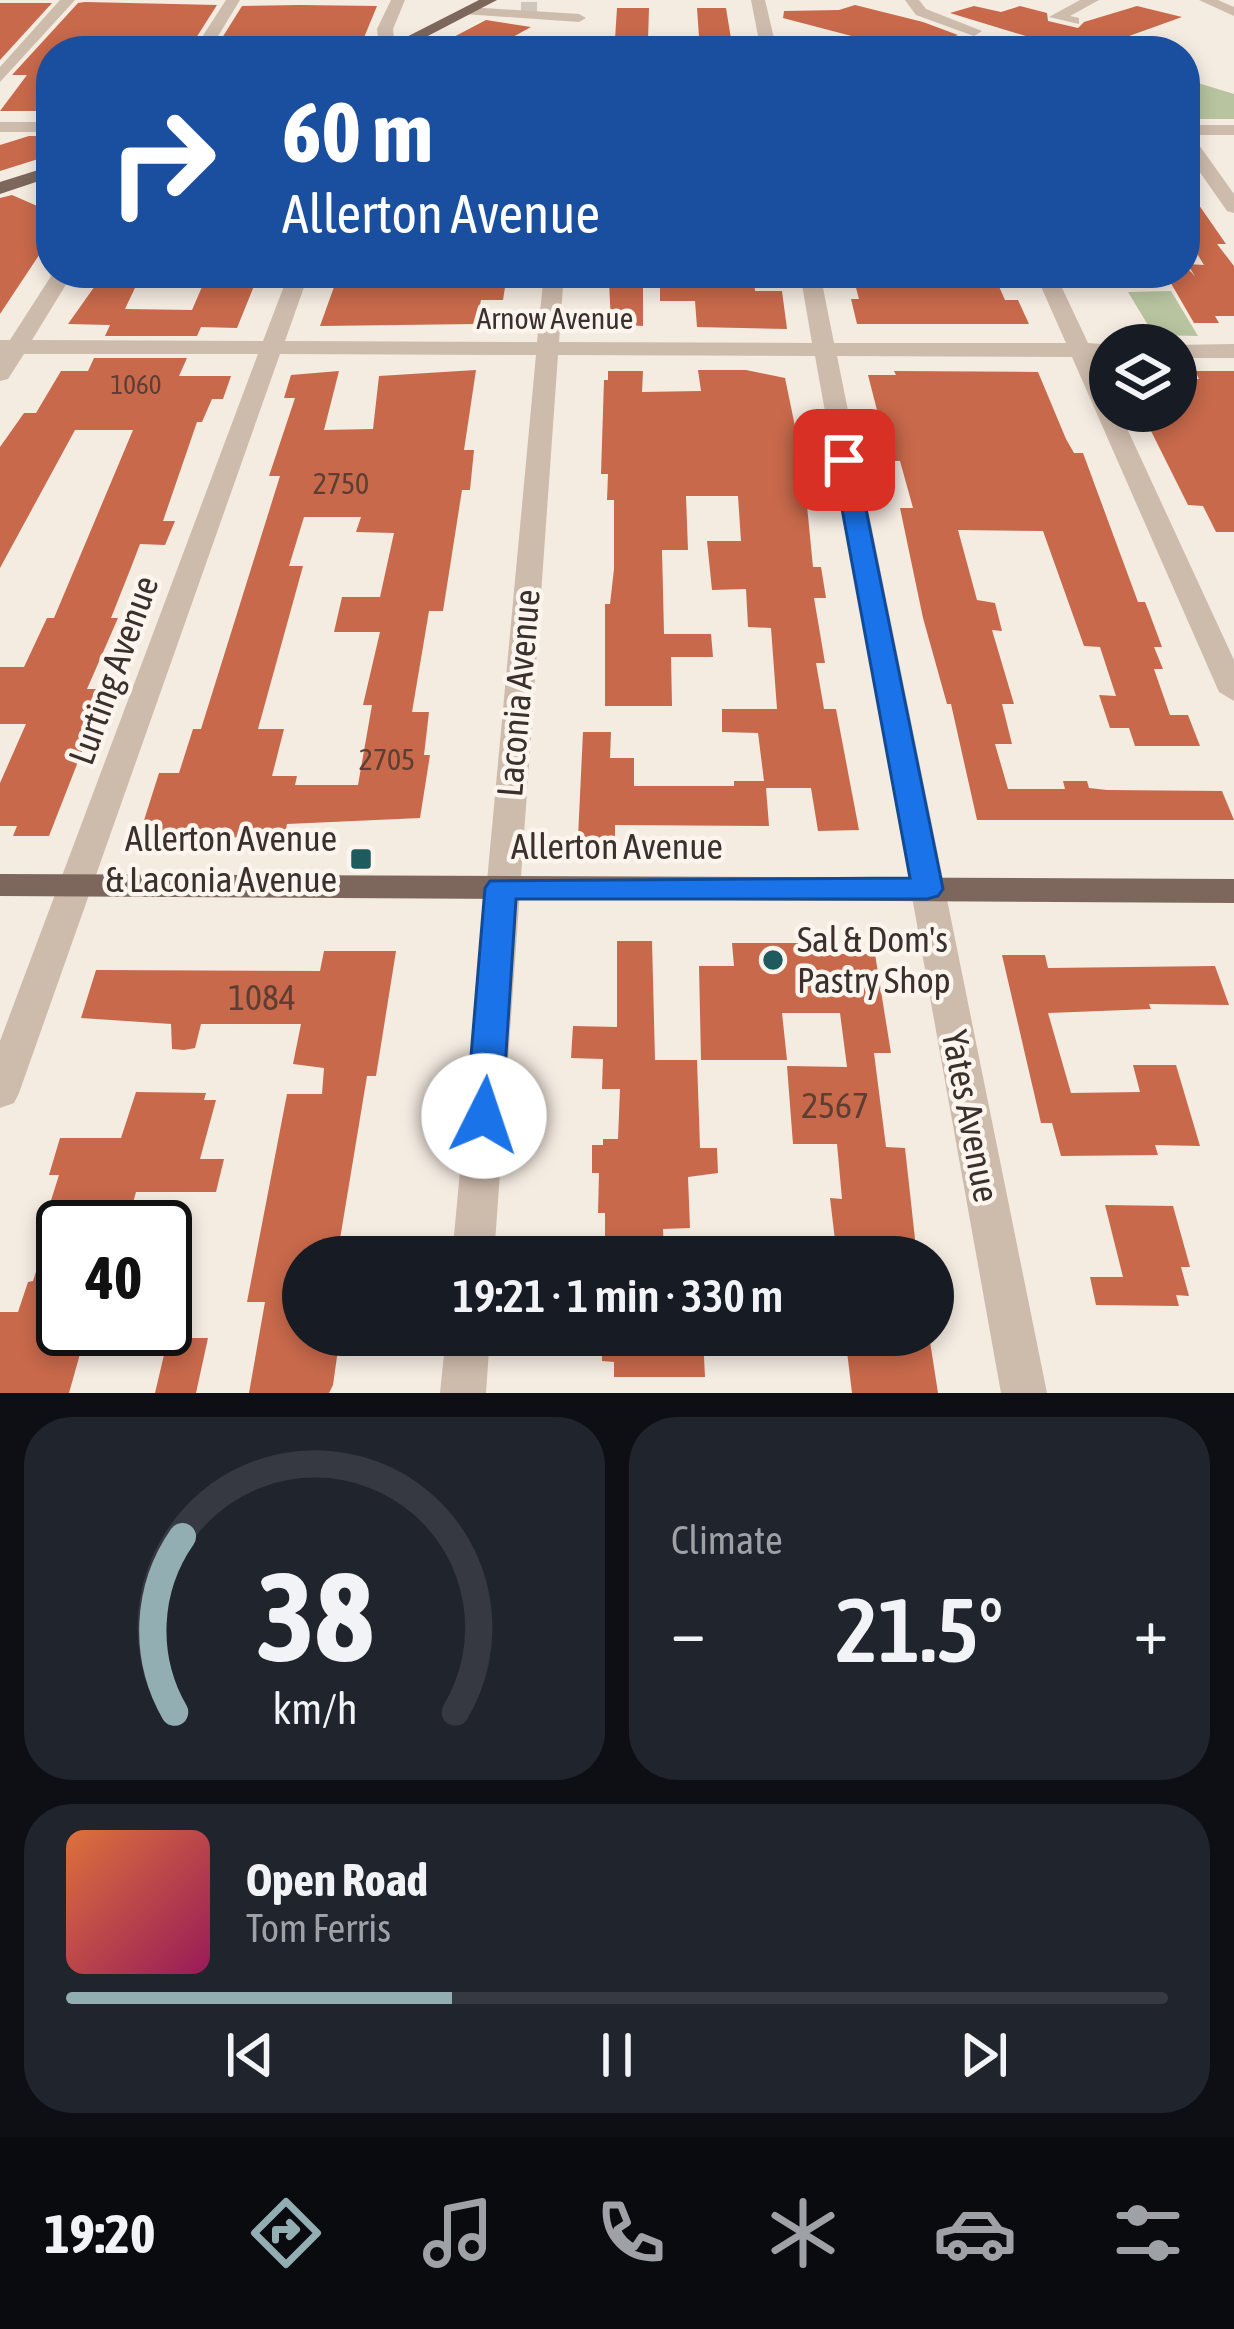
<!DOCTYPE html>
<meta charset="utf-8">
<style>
body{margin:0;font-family:"Asap Condensed",sans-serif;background:#20242c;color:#f1f3f6;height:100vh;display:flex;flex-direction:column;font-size:45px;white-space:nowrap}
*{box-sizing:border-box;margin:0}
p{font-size:39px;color:#9ea1a6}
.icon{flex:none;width:66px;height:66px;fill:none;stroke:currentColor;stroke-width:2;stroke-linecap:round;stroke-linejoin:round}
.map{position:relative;height:1393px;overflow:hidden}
.details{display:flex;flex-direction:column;gap:24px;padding:24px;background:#0d0f14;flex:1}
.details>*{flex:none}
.guide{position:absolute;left:36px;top:36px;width:1164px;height:252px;border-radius:48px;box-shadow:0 6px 18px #0003;background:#1a4fa0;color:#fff;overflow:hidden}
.fabs{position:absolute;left:1089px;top:324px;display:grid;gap:24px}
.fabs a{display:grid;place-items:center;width:108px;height:108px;border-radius:50%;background:#171b24;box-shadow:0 6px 18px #0003;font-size:60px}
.speed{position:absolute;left:36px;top:1200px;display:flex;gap:24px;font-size:60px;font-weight:700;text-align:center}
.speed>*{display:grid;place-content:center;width:156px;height:156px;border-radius:50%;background:#171b24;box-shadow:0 6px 18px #0003;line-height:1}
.speed .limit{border:6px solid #111;border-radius:18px;background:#fff;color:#111}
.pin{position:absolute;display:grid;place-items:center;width:102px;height:102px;color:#fff;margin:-51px;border-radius:24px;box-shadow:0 6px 18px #0006}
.me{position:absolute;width:132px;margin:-66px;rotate:4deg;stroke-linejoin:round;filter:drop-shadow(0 0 9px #0008)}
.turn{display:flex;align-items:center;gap:42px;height:252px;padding:0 48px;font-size:54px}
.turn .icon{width:156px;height:156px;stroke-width:2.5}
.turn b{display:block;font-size:84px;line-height:102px}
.big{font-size:90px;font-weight:600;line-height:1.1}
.details .tile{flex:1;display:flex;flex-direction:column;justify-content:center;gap:18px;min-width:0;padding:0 42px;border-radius:48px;background:#20242c}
.details .dial{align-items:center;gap:0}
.dial svg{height:312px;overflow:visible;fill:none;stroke:#363941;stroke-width:7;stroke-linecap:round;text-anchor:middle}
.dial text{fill:#f1f3f6;stroke:none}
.song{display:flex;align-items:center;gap:36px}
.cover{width:144px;height:144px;border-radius:18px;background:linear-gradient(135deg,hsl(20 70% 55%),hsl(330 70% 35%))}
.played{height:12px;border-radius:6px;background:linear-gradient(90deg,#92aeb2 35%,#363941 35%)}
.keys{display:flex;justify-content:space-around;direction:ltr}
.heat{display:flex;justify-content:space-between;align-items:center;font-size:66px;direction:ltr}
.details .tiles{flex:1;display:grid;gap:24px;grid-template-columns:1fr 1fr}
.tile:last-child{grid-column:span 2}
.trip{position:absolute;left:282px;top:1236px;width:672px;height:120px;border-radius:60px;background:#171b24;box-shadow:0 6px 18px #0003;font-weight:600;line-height:120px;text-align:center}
.tabs{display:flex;height:192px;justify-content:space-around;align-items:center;background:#090b0e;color:#9ea1a6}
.tabs .icon{width:84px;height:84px}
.tabs .active{color:#92aeb2}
.tabs b{font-size:54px;color:#f1f3f6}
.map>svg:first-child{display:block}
</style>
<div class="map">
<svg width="1234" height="1393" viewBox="0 0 1234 1393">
<rect width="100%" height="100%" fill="#f4ebe1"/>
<path fill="#b8c4a0" d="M1185 79 1234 94V119H1185Z
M1171 291 1198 336 1154 335 1128 292Z"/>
<path fill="#c8694b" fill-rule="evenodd" d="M0 3H52L0 60Z
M78 3 85 2 217 5 196 38H184L174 51H51V111H0L27 75H12Z
M855 5 923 22 958 35 930 45 897 39 882 44 783 18 784 11 839 10Z
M242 6 300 5 377 6 363 40 293 36 222 38Z
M974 6 1001 12 1020 6 1047 13 1048 21 1078 28 1084 22 1137 6 1182 17 1104 45 1075 38 1055 45 950 13Z
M617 8H649L648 40 615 39Z
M697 8H726L733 51H709L708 37H699Z
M486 20 531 27 488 51H427Z
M29 136H51V155L0 171V145Z
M1185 185 1226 244H1217L1234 266V316H1215L1219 323H1194L1165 273H1185V266L1195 276 1187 264 1204 265 1185 234Z
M12 195 51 212V237L0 314V198Z
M111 273H142L125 309 192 310 208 273 258 276 237 328 201 327 197 336H105L110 325 68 324 102 276Z
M339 273 390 276 507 275 503 300H481L476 324 320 326Z
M660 273H753L755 291H782L787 329 697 327 695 301H660Z
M852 273H899L903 286H956L952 273H993L1005 300H1018L1029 324H857L851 299H859Z
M643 280V326L611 324 609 281Z
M94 358H187L179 376H231L223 399H212L202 422H197L163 521H175L165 545 140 544 132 565 111 618H118L87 689H99L81 736H88L49 836H13L17 826H0V783L26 724H0V667H24L47 618H54L133 430H75L0 568V447L24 413H36L61 371H88Z
M476 370 464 450H474L470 490H462L443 611H429L412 712H429L424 755H430L420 818 287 824 284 838 139 836 159 773H179L193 729H201L280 476H269L295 398H284L291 375 339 371 324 430 373 429 379 376ZM304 517H361L356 532 394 533 380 597H342L334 632H380L363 705H372L358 785H295L297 776H272L284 729H258L303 566H289Z
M698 370H746L785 378 803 465 813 567H821L826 598H814L825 663H816L824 709H836L859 830 818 831 811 788H766L769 826 615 825V838H578L583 732H611L610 758H634V786H734V781H764L758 733 722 732V709H777L771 628 748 627 746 589 712 590 707 541H741L738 496H686L688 550H662L664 634H711L713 657H671L672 706H605V604H610L614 569V500H607L608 474H601L604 380H608V371H643L642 392 701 391Z
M894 371 1038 372 1066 439 1074 453H1083L1138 602H1145L1149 612 1162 647H1154L1163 669H1154L1170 715H1188L1200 746H1135L1129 728H1110L1099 695 1116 696 1100 647 1084 646 1043 531 958 530 977 600 995 603 1002 631 992 630 1014 704H1002L1012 744H995L1008 789H1065L1063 781H1087L1089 788 1107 790 1222 791 1234 820H977L951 704H947L923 618 900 508H913L900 461H890L868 375H896Z
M1195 371H1234V532H1216L1203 506 1188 505 1141 411H1176V379H1199Z
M617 941H652L655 1060H697L700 1148H717L718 1173 688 1177 690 1228 663 1229 664 1253 605 1252V1213H598L599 1173H592V1145H603V1139H618L620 1089H602L603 1059 571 1058 573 1026 617 1027Z
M732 943H798L799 954H875L891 1053H874L886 1147 905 1148 917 1257H837L830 1198 842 1199 837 1144H793L787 1066 847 1067 840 1013H782L787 1060H701L699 966H734Z
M324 951H396L376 1076H367L337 1257H303V1335H340L333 1385 329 1393H249L265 1302H247L287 1094H322L324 1068 293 1064 301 1024H201L195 1048 184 1050 172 1049 171 1024 81 1018 96 970 320 971Z
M1002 955H1045L1048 968 1215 966 1229 1005 1149 1004 1151 1009 1048 1013 1071 1093 1140 1092 1133 1065H1176L1200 1146 1155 1145 1158 1155 1061 1156 1052 1123H1041Z
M136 1092 206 1093 204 1100H216L200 1159H224L216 1192H136L126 1227H63V1329H87L69 1393H0V1312H18L28 1282 33 1281 56 1210H48L59 1175H49L60 1138H121Z
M1105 1205 1173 1206 1190 1267H1181L1189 1296 1176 1295 1179 1306 1096 1305 1090 1277H1123Z
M845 1335H929L938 1393H852Z
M602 1337H703L705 1377H614V1362L602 1361Z
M168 1338H208L196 1393H155Z"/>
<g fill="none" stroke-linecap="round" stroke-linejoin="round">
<path stroke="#cfc6bd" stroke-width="16" stroke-dasharray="16 8" stroke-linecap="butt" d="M521 10H540"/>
<path fill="#cdbbac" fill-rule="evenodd" d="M60 0H75L0 82V67Z
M226 0H240L209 51H193Z
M391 0H405L393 29 395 51H313L285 45 293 40 379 46 377 29Z
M751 0H765L777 51H761Z
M905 0H919L926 9 982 31 974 36 916 15Z
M1080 0H1099L1070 16 1079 18V24L1049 17Z
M1199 0H1218L1234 7V16Z
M468 7 579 14 586 18 579 22 463 14Z
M0 122H51V132H0Z
M1185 125H1234V135H1192L1234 194V213L1227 211 1185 151Z
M53 273H73L32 340 263 341 289 273H309L285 341 537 342 544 273H564L559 342 812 343 800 273H820L834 343H1066L1035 273H1055L1088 343 1117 345H1110V357H1094L1110 391V411H1119L1234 660V701L1219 692 1072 357 837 356 1047 1393H1001L815 356 558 355 494 1257H452L536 355 280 354 19 1093 14 1103 0 1108V1041L258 354H24L8 379 0 381V340H10Z
M1234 344V358H1176L1173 345Z
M446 1335H490L486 1393H440Z"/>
<path fill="#7d675c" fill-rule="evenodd" d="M479 0H497L399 51H379Z
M51 166V177L0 194V182Z
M0 874 1234 879V903L0 896Z"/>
</g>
<path fill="#1a73e8" stroke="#114b97" stroke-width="3" d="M844 453 856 460 943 889 938 896 927 899H516L502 1116 497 1125 484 1130 471 1125 466 1116 485 888 490 881 910 878 833 460Z"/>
<g fill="#1f5a5e" stroke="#fbf5ee" stroke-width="4.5">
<rect x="349" y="847" width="24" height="24" rx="6"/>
<circle cx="773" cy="960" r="12"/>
</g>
<g text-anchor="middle" stroke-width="9" stroke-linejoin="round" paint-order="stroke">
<g font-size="27" fill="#5e3e33">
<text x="136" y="394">1060</text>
</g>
<g font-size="30" fill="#3b302b" stroke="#fbf5ee">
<text x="555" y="329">Arnow Avenue</text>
</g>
<g font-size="30" fill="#5e3e33">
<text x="341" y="494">2750</text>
<text x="387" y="770">2705</text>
</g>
<g font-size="36" fill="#3b302b" stroke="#fbf5ee">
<text transform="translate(113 670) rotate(-70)" y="13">Lurting Avenue</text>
<text transform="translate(518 693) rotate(-85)" y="13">Laconia Avenue</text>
<text x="617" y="859">Allerton Avenue</text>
<text transform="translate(971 1116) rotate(79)" y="13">Yates Avenue</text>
</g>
<g font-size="36" fill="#3b302b" stroke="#fbf5ee" text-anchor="end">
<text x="337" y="851">Allerton Avenue<tspan x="337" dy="41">&amp; Laconia Avenue</tspan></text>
<text x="797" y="952" text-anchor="start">Sal &amp; Dom's<tspan x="797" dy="41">Pastry Shop</tspan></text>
</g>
<g font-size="36" fill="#5e3e33">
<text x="262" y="1010">1084</text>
<text x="835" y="1118">2567</text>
</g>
</g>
</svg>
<div class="fabs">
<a><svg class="icon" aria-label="layers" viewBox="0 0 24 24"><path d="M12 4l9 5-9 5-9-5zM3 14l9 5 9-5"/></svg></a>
</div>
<div class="speed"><div class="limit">40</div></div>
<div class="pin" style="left:844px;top:460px;background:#d93025"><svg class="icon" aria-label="arrive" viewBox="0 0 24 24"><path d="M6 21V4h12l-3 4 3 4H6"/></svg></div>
<svg class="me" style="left:484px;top:1116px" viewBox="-20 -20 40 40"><circle r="19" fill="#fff"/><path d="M0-13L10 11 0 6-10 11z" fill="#1a73e8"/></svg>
<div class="trip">19:21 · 1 min · 330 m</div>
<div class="guide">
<div class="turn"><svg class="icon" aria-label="right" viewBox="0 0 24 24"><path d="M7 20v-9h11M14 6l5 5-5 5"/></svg><div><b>60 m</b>Allerton Avenue</div></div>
</div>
</div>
<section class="details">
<div class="tiles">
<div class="tile dial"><svg viewBox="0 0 100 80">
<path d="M14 69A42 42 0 1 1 86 69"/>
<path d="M14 69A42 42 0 0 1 16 24" stroke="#92aeb2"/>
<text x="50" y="56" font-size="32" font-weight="700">38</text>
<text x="50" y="72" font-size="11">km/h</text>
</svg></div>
<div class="tile"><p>Climate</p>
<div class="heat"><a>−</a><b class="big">21.5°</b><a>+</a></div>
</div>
<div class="tile">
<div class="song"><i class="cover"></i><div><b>Open Road</b><p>Tom Ferris</p></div></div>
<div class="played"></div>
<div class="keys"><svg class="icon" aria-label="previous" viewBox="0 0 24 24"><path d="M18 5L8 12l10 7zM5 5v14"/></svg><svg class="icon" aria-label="pause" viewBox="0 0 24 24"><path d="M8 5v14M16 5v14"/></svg><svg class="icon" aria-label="next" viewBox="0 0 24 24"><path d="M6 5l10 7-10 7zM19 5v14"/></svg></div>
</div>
</div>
</section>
<nav class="tabs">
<b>19:20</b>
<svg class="icon active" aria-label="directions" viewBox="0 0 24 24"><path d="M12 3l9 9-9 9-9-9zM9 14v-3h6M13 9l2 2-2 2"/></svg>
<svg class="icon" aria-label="music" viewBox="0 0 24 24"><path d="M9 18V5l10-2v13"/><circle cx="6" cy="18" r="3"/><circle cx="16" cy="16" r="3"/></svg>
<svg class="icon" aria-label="phone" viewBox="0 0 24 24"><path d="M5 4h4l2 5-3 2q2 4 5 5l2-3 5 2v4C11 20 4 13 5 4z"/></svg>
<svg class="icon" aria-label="climate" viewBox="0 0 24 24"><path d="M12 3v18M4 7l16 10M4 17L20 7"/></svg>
<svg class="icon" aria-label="car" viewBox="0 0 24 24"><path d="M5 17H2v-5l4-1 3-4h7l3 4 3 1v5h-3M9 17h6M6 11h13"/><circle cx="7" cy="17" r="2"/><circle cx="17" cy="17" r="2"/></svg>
<svg class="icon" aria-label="filters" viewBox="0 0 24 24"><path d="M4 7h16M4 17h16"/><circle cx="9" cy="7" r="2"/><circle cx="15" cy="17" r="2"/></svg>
</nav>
